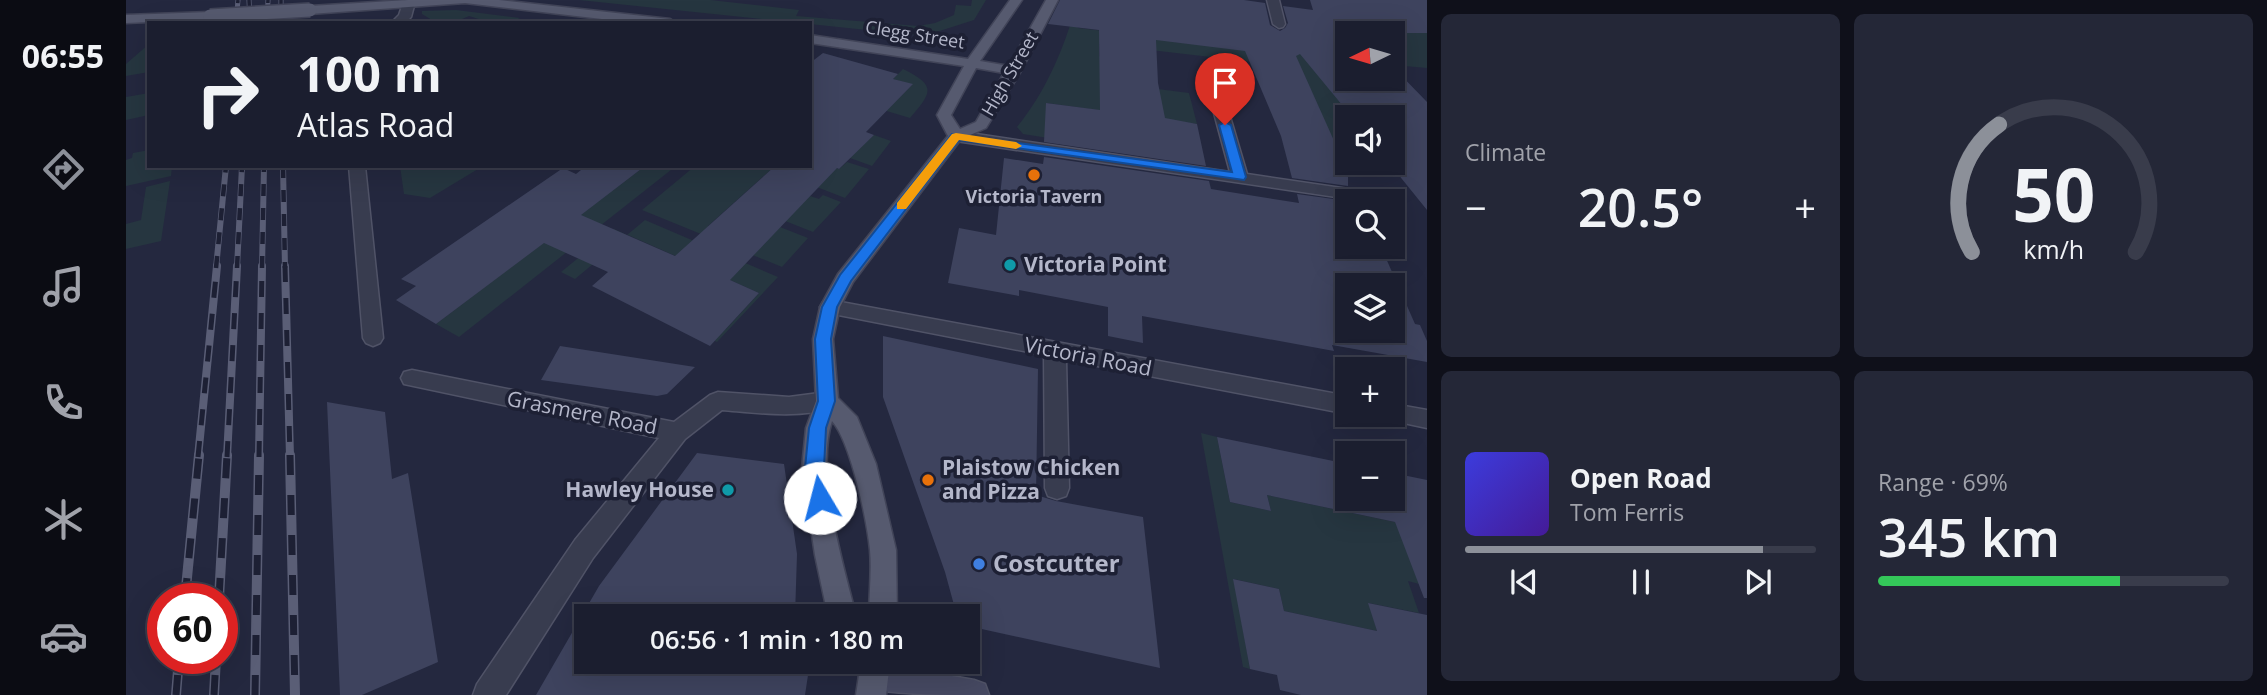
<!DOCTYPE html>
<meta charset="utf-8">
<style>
body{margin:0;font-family:"Open Sans",sans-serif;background:#242737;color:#f1f3f6;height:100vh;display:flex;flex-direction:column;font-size:26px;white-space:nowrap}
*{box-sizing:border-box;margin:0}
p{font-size:23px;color:#a0a2aa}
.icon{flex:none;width:38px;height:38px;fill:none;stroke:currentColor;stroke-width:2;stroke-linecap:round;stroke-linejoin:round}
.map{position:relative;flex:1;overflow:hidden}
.side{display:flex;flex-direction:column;gap:14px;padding:14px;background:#0f101a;width:840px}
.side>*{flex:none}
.guide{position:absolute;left:21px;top:21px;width:665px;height:147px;border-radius:0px;box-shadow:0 7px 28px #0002,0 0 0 2px #393c4b;background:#1b1e2f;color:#f1f3f6;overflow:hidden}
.needle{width:46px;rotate:265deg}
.controls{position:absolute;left:1209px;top:21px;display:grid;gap:14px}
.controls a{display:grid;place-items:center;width:70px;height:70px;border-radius:0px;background:#1b1e2f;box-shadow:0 7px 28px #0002,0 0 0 2px #393c4b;font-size:35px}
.speed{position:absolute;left:21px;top:583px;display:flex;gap:14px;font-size:35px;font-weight:700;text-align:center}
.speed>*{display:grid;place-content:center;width:91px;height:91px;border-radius:50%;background:#1b1e2f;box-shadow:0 7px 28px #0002,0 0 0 2px #393c4b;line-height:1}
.speed .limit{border:10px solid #d22;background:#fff;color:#111}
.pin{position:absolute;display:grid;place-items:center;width:60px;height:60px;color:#fff;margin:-72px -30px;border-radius:50% 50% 50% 0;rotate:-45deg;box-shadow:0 0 7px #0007}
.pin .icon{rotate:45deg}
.me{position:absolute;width:77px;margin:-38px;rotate:352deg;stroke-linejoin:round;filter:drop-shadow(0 0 5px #0008)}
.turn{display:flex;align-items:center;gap:24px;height:147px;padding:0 35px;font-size:32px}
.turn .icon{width:91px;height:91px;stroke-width:2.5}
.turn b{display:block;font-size:49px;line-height:60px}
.big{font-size:52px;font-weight:600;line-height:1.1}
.side .card{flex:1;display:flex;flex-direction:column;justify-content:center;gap:10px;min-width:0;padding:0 24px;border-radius:10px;background:#242737}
.side .dial{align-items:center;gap:0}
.dial svg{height:182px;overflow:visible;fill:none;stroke:#393c4b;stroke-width:7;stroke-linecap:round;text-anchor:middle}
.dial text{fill:#f1f3f6;stroke:none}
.song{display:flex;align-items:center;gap:21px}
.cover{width:84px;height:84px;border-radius:10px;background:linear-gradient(135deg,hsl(240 70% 55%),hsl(260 70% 35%))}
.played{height:7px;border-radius:4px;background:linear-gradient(90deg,#8c9099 85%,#393c4b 85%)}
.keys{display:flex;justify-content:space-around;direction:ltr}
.heat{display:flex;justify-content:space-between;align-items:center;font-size:38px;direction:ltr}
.charge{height:10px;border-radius:5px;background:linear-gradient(90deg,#34c759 69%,#393c4b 0)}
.side .tiles{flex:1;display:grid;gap:14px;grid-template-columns:repeat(2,1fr)}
.trip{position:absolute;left:448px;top:604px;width:406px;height:70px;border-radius:0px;background:#1b1e2f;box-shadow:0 7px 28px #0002,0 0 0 2px #393c4b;font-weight:600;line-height:70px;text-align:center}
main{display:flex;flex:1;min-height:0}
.tabs{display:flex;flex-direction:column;width:126px;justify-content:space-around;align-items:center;background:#0b0c13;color:#a0a2aa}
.tabs .icon{width:49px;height:49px}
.tabs .on{color:#8c9099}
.tabs b{font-size:32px;color:#f1f3f6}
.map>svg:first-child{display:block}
</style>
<main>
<nav class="tabs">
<b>06:55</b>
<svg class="icon on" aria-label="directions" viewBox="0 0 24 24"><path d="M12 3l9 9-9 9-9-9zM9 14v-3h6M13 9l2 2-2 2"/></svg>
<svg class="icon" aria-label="music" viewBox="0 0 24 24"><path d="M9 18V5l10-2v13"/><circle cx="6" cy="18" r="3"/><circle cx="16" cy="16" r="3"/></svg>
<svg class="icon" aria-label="phone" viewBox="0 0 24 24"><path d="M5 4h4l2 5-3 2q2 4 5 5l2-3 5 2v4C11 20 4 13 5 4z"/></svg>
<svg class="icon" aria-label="climate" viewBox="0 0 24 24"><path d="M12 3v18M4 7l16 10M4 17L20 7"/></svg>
<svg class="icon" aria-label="car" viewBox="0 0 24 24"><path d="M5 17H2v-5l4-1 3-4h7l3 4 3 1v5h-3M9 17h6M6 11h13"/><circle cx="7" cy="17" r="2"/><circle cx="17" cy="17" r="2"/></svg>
</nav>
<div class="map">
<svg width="1301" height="695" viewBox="0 0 1301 695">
<rect width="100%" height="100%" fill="#24283f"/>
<path fill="#263640" d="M453 0H584L673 10 670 16 792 26 809 23 828 15 830 5 845 6 846 0H860L848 20 798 36Z
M330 10 394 18C376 27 361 22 343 16L327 23H302L306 20 296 14V11Z
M1301 14V68L1267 65V53L1278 54 1267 33 1254 32Z
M947 16 952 28 1048 39 1049 42 1202 56 1203 72 1226 117H1222V163H1249L1254 172 1214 166 1136 63 973 44V56L1024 88 1063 93 1071 124 921 103 922 138 897 134 891 127C918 94 935 55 947 16Z
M23 44V72L0 76V64Z
M777 69C812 86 805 93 784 118L684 88 769 102 786 85 767 79Z
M23 93V115L0 120V97Z
M748 135 765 141 746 166 713 154 741 141Z
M23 150V166H46L45 176 0 186V160L6 158 7 153Z
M721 162 743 169 719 198 683 184 702 165 713 169Z
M274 166H357L304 198 278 194Z
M519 166H550L333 337 310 324Z
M569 166H649L582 226 654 227 682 238 656 267 516 210Z
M44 181 35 241 0 249V224L15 220 20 187Z
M697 195 715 202 687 232 649 217 684 196 693 199Z
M519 220 652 277 591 342 576 335 600 329 633 293 502 235 449 279 435 272 488 229 501 235Z
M1075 433 1091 437 1104 502 1145 511 1141 495 1269 522 1301 586 1282 581 1293 613 1243 603 1251 631 1158 611 1153 589 1108 579 1124 669 1117 667Z"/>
<path fill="#3e435e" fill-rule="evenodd" d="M934 0H1118L1139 3 1144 25 1154 31 1159 28 1162 23 1157 6 1187 10 1184 0H1301V33H1271L1276 45 1267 43V33H1222V79H1267V67L1301 102V210L1263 163H1267V117H1226L1174 54 1170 56 1222 172V186L1166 178 1155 136 1119 51 1030 40 1032 83 1039 118 1071 124 1080 166 918 142 920 103 974 110 973 30 922 24Z
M697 53 772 74 767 79 787 84 740 132 748 135 713 169 711 168 604 280 633 293 584 346 466 286 482 272 418 243 310 324 270 300 290 286 275 279 437 168 450 174 460 166H519L455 215 549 256 649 166H684V63Z
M918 157 1083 181 1085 189 1173 203 1171 194 1222 201V247H1255L1289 324 1294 325 1301 341V362L1206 345 1208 351 1016 316 1017 343 982 336V307L893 290V296L822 283 833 228 870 235 878 158 917 164ZM1222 285H1267V331H1222Z
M757 336 912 369 910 495 930 501 1017 517 1034 668 842 626V616H831L819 572 757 397Z
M434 346 569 367 541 394 531 396 415 380Z
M201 402 259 412 266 479 282 473 312 662 236 695H214Z
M1091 437 1222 464V499H1267V473L1301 480V598H1298L1269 522 1141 495 1145 511 1104 502Z
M571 453 658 464 671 554 669 616H460V662H684L679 695H410L473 586Z
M1107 579 1153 589 1158 611 1251 631 1242 603 1301 615V695H1175L1154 690 1151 675 1124 669Z"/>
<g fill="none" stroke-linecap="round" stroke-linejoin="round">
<g stroke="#505367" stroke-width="3">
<path id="street" d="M278 0 289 2 285 17 279 23H265L273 15Z
M1141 0H1153L1159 24 1157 27 1153 28 1147 24Z
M1085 72 1092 76 1121 174 1243 192 1249 193 1251 197 1249 201H1237L830 141 822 136 830 131 1104 172 1078 76Z
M223 166H239L257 338 254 343 247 346 240 343 237 338Z
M704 300 1222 396V414L940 360 943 488 940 496 931 499 922 496 919 488 918 355 697 312 694 307 697 302Z
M286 370 548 422 584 395 592 392 663 397 701 392 709 395 712 401 709 407C673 419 633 413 596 410L559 439 467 558 380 695H347L351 684 449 540 533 438 278 384 275 378 278 372Z
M1267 404 1301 410V428L1259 419 1257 415H1267Z"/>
</g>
<g stroke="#505367" stroke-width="3">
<path id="secondary" d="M748 662 848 680 859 684 863 695C824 695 775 695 737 688L733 677 737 666Z"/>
</g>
<g stroke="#414458" stroke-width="3">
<path id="primary" d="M282 0H373L544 19 550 23H510L339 3 184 14 178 10 184 6Z
M884 0H896L854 61 883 66 920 0H932L895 71 860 128 835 139 727 282 714 307 707 339 712 398 731 417 750 464 770 550 771 616H743C743 595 746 572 744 550 741 521 725 442 706 421 689 473 717 563 730 616H702L689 555 676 468 680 428 690 401 687 339 694 307 712 274 822 136 811 115 838 66 684 43V35L842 59ZM850 68 878 73 850 122 834 129 825 115Z
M84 12 90 16 88 19 0 23V15Z
M735 662H764L760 695H730Z"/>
</g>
<use href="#street" fill="#383c4f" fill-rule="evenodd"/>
<use href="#secondary" fill="#464962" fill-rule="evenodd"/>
<use href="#primary" fill="#565a6f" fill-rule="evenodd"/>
<g stroke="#5a5e76" stroke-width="5">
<path id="rail-far3" d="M123 0 124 23
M155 0V23
M110 23 112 0
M141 23 142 0"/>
</g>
<g stroke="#5a5e76" stroke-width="6">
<path id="rail-far2" d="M157 166 159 268
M90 268 100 166
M111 268 116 166
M136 268 138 166"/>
</g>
<g stroke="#5a5e76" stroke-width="8">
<path id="rail-far1" d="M159 266 164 457
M72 457 91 266
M101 457 111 266
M133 457 136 266"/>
</g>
<g stroke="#5a5e76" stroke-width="10">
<path id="rail" d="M164 455 169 695
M59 598 73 455
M93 598 101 455
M50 695 53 658
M88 695 90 658
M129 695 133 455"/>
</g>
<use href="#rail-far3" stroke="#1d2034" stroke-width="3.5" stroke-dasharray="10" stroke-linecap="butt"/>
<use href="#rail-far2" stroke="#1d2034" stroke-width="4.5" stroke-dasharray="12" stroke-linecap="butt"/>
<use href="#rail-far1" stroke="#1d2034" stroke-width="5" stroke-dasharray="16" stroke-linecap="butt"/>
<use href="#rail" stroke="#1d2034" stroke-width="7" stroke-dasharray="20" stroke-linecap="butt"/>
<g stroke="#414458" stroke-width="16" stroke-linecap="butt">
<path id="primary-bridge" d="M84 16 184 10"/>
</g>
<use href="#primary-bridge" stroke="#565a6f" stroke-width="13"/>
</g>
<path fill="#1a73e8" stroke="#114b97" stroke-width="2" d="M1099 122 1105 125 1120 177 1118 180 833 140 725 281 711 307 705 339 709 401 700 428 698 468 703 498 700 504 694 507 687 504 679 468 683 428 692 401 689 339 696 307 714 275 826 134 1106 172 1093 125Z"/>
<path fill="#f59e0b" d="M830 133 890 142 896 146 890 149 833 140 780 209H771V203L826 134Z"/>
<g fill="#e8710a" stroke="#1d2034" stroke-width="2.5">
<circle cx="908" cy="175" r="7"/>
<circle cx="802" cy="480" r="7"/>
</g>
<g fill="#0f9aa8" stroke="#1d2034" stroke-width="2.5">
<circle cx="884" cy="265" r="7"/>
<circle cx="602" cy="490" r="7"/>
</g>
<circle fill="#3f7fe0" stroke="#1d2034" stroke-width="2.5" cx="853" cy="564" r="7"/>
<g text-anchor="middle" stroke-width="7" stroke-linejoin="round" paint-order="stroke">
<g font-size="18" fill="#b4b7ca" stroke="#1d2034">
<text transform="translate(789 35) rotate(9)" y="6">Clegg Street</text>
<text transform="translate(884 74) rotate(-60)" y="6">High Street</text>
</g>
<g font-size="18" font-weight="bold" fill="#b4b7ca" stroke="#1d2034">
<text x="908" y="203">Victoria Tavern</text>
</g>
<g font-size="21" font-weight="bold" fill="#b4b7ca" stroke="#1d2034" text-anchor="start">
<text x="898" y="272">Victoria Point</text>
<text x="816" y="475">Plaistow Chicken<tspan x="816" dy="24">and Pizza</tspan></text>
<text x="588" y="497" text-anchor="end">Hawley House</text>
</g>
<g font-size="21" fill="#b4b7ca" stroke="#1d2034">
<text transform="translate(962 357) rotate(11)" y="7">Victoria Road</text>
<text transform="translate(456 413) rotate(11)" y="7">Grasmere Road</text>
</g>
<g font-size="24" font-weight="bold" fill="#b4b7ca" stroke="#1d2034" text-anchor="start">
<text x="867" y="572">Costcutter</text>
</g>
</g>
</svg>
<div class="controls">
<a><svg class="needle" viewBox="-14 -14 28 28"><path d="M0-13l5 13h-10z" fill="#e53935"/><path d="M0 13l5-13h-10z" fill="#a0a2aa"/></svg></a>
<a><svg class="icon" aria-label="sound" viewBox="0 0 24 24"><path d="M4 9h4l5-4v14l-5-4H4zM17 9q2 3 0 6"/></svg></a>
<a><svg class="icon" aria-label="search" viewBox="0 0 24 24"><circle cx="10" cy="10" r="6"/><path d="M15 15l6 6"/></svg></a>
<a><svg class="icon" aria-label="layers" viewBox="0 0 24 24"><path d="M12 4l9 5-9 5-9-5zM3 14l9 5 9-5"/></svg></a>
<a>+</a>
<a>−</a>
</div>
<div class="speed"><div class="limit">60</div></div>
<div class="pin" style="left:1099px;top:125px;background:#d93025"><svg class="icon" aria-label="arrive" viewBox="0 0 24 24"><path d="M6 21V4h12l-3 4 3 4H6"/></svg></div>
<svg class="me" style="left:694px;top:498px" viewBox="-20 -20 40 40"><circle r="19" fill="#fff"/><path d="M0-13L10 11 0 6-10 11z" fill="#1a73e8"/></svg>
<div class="trip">06:56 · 1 min · 180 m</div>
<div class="guide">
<div class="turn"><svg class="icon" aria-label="right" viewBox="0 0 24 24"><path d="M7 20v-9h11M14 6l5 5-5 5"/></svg><div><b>100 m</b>Atlas Road</div></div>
</div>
</div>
<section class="side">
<div class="tiles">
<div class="card"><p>Climate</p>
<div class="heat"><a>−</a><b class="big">20.5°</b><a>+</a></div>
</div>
<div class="card dial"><svg viewBox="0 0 100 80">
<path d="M14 69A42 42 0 1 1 86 69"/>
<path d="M14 69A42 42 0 0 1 26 13" stroke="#8c9099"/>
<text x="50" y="56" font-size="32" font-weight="700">50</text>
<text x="50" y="72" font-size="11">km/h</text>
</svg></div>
<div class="card">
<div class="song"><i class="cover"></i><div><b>Open Road</b><p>Tom Ferris</p></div></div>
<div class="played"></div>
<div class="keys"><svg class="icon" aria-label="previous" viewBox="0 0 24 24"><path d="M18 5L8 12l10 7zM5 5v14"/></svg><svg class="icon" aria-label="pause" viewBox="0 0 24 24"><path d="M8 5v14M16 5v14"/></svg><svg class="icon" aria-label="next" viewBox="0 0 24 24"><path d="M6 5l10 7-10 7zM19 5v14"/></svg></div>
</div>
<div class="card"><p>Range · 69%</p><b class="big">345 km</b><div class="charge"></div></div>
</div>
</section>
</main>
